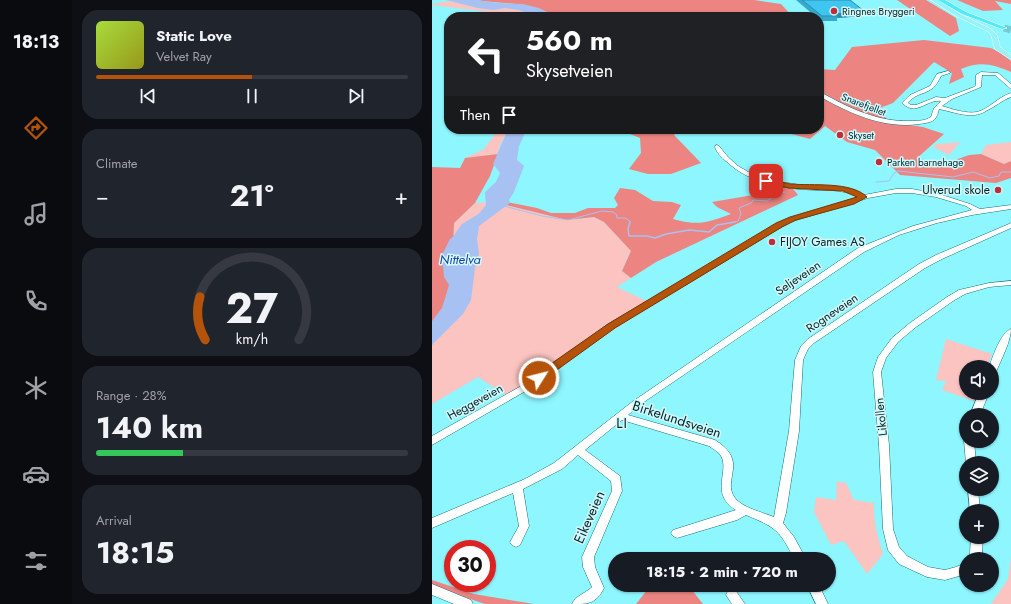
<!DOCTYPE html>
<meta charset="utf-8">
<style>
body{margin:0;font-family:Jost,sans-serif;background:#20242c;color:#f1f3f6;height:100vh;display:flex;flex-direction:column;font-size:15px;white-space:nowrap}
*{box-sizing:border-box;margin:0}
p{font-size:13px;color:#9ea1a6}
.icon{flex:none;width:22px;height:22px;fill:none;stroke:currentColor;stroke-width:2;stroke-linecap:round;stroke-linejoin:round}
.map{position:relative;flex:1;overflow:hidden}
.side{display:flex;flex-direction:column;gap:10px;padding:10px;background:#0d0f14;width:360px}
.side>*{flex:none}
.guide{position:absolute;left:12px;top:12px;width:380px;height:122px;border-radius:16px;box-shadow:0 1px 3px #0004;background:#202124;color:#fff;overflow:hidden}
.controls{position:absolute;left:527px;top:360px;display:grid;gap:8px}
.controls a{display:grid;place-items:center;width:40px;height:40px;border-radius:50%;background:#171b24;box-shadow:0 1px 3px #0004;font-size:20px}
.speed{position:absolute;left:12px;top:540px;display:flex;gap:8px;font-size:20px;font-weight:700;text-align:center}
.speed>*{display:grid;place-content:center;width:52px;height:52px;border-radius:50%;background:#171b24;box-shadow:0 1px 3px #0004;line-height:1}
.speed .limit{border:6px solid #d22;background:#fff;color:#111}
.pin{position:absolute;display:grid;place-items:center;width:34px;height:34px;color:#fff;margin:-17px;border-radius:8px;box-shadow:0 2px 6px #0006}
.me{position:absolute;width:44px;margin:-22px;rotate:54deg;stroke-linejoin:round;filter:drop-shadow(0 0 3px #0008)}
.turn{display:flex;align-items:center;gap:14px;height:84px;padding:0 16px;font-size:18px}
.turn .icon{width:52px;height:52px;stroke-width:2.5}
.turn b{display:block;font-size:28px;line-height:34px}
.then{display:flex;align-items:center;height:38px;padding:0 16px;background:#0003;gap:8px;font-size:15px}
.big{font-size:30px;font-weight:700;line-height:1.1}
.side .card{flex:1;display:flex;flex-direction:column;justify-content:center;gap:6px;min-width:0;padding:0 14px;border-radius:16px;background:#20242c}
.side .dial{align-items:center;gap:0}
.dial svg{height:104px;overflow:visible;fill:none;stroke:#363941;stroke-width:7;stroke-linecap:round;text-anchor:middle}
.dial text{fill:#f1f3f6;stroke:none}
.song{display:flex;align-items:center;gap:12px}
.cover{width:48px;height:48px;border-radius:6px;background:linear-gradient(135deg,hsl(80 70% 55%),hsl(60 70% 35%))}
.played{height:4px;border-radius:2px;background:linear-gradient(90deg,#b45309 50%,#363941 50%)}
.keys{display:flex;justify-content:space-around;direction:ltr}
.heat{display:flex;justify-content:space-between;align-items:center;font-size:22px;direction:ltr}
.charge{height:6px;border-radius:3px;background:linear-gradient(90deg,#34c759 28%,#363941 0)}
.trip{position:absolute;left:176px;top:552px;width:228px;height:40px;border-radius:20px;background:#171b24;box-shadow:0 1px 3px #0004;font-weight:700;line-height:40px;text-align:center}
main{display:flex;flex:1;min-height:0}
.tabs{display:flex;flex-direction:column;width:72px;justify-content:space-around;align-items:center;background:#090b0e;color:#9ea1a6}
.tabs .icon{width:28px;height:28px}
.tabs .active{color:#b45309}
.tabs b{font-size:18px;color:#f1f3f6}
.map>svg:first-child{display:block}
</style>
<main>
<nav class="tabs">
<b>18:13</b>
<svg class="icon active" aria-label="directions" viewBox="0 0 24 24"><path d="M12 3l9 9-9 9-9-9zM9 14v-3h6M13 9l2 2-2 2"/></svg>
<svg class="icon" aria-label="music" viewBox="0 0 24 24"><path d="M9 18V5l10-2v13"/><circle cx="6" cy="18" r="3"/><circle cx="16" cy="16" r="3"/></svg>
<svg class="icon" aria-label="phone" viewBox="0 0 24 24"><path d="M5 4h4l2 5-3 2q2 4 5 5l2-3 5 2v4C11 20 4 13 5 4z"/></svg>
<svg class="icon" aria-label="climate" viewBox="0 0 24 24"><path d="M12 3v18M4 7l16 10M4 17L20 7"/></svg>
<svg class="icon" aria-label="car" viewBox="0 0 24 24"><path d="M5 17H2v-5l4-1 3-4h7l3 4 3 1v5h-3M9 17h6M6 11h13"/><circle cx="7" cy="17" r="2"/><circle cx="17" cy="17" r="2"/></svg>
<svg class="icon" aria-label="filters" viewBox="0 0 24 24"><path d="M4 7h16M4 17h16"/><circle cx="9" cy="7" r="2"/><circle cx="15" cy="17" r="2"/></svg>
</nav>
<section class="side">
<div class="card">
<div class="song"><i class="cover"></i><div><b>Static Love</b><p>Velvet Ray</p></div></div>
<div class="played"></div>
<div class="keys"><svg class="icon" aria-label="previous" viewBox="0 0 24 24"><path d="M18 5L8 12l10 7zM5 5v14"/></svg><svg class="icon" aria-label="pause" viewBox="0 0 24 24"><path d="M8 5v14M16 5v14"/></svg><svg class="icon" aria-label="next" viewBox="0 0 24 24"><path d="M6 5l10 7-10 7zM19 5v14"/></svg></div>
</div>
<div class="card"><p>Climate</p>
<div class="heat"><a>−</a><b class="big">21°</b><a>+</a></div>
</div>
<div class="card dial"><svg viewBox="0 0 100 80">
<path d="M14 69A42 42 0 1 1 86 69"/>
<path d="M14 69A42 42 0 0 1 10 36" stroke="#b45309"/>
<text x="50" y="56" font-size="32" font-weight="700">27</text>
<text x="50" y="72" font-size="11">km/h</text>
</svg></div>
<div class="card"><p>Range · 28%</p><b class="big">140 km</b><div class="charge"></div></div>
<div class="card"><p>Arrival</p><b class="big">18:15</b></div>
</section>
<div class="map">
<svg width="579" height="604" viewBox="0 0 579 604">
<rect width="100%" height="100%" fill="#8df6ff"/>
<path fill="#fbc4c0" d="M17 1 61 10 73 8 87 10 98 14 99 17H86L77 13H70L52 17 58 14 57 12 0 5V4Z
M67 129H76L67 148 66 154 33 158 52 149Z
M528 142 517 155 501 147 505 144Z
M579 142V161L572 164 549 154 554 145Z
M62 202 135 220 162 217 172 222 199 251 190 271 199 278 185 287 221 304 78 398 46 377 0 404V324L21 242 22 223 43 203Z
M514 339 560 354 555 367H534V393H548L545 402 510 390 514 381 504 380Z
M405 481 414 483 422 500 442 503C441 521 446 537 451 554L435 574 412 541 399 545 382 512 384 497 404 500Z
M579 557V604H559L576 579Z"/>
<path fill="#ec8581" d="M44 0H322L349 4 361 17H120L119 14C96 2 70 4 44 0Z
M465 0H494L524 18 527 31 518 36Z
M525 0H579V4L563 1 571 10 551 11Z
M492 40 559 48 579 58V72C560 64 549 61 529 69L532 77 517 84 520 73 502 62 461 103 445 109 458 122 491 127 512 134 484 159 509 165 537 155 549 154 572 164 579 161V178L564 183 468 175 443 150 415 142 393 126 378 139 352 132 291 133 285 129H387V69L403 70 420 47Z
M192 129H248L242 135 269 163 239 174H216L197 169 209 153 208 138 193 132Z
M66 154 58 176 43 203 22 223 19 302 0 324V167L28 168 33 158Z
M342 185H358L366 195 224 262 199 278 190 271 199 251 172 222 162 217 135 220 62 202H75L105 208 119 213H143L156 208H183L186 205 182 198 188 188 203 190 221 201 240 202 249 205 241 219C267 226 274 223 299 214L285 207 280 202 327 194Z
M0 580 42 594 102 604H53L0 586Z
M219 585H256L271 604H204Z"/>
<path fill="#a7c1f2" d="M14 0H44L66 3 91 4 107 8 119 14 120 17H99L98 14 87 10 73 8 61 10 46 8Z
M76 129H95L87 146 85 160 92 166 82 192 77 200 78 203 47 226 45 239 47 254 43 268 39 300 31 314 0 345V321L10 308 17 285 12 277 10 255 18 239 40 222 54 205 53 192 64 182 68 173 61 164Z"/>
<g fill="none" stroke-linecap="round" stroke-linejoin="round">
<path stroke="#a7c1f2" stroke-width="1" d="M444 182 457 181 462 173 466 171 521 177 541 172 558 178 567 176 569 172H579
M72 206 110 216 136 220 170 211 181 212 185 215V218H193L198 221V223
M298 223 306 221 309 214 307 208 319 203 321 200 335 201 345 194 353 192"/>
<path stroke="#a7c1f2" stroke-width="1.5" d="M198 222 196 229 197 236H215L223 238 234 234 257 230 277 232 285 225 303 222"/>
<path fill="#a7c1f2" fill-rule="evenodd" d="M53 210 56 211 57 213 56 215 36 228 26 243H20L18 241 30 224Z"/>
<path stroke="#71ccd4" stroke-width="7" stroke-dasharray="7 3.5" stroke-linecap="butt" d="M572 28 579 30"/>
<g stroke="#1a7178" stroke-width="1">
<path id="minor" d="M516 71 518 72V73L509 76C499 98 487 89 476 103L479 105H484L504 97 513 98 542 87 544 85V75L549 72 566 73 579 84V89L563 75H550L549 87 520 99 510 106C520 109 534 114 545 112 557 109 566 97 579 93V97C570 100 563 107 554 111 540 120 522 112 507 109 506 113 505 117 502 120 498 123 492 123 487 124 451 129 417 113 387 96V93H390C417 108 446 122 478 121 485 121 493 121 499 117L502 108 509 101C494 99 485 117 470 103L478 95 498 86 505 74Z
M285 145 287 146 296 157 306 166 318 173 342 181 369 185 408 187 422 190 432 195 464 189H480L507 194 538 204 548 209 579 205V209L540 215 505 223 467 235 432 252 206 406 196 415 283 440C318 462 289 479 303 498 311 508 330 512 342 517L357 431 363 360 369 346 376 339 487 264 504 255 577 224 579 223V228L510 259 493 268 382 343 376 349 371 360 367 431 354 513 351 523 362 537 374 559H362C348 530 343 527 314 515L305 520 245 538 241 536 239 533 241 530 304 510C277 494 298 471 289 456 286 451 281 449 277 446L190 420 153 450 188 476 190 491 162 557 163 567 172 588C164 604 156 604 140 604 143 596 154 593 160 587L151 567 150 557 180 491 179 481 146 455 130 469 91 489 97 526 88 545 84 547 80 545 78 542 87 526 81 493 0 528V518L93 479 122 463 200 402 426 248 481 226 540 210 534 206 504 197 480 193H464L436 198 421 203 358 222 182 328 97 389 0 445V436L91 385 176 324 354 220 426 197C413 190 398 190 384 190 352 189 319 184 295 162 290 158 283 151 283 146Z
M579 281V285L557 287 533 294 521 301 484 327 466 342 454 358 449 372 457 445 461 529 467 547 475 556 496 567 513 570 524 567 534 563V574L513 580 495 577 467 564 456 550 451 529 447 445 441 372 446 357 460 338 478 323 515 297 527 290 557 283Z
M579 329C579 341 569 360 564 372L563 374 560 375V367H557C561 357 568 333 579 329Z
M547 393H557L548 415H538Z
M534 438V441H542L544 463H534L532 441Z
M536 489H546L548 511H538Z
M539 537H551L550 553 548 559H536L538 553Z
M0 584 39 600 41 604H22L0 595Z
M375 585H387L396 604H384Z
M300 589 304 591 313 604H300L294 595 296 591Z"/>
</g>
<g stroke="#fff" stroke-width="1">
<path id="major" d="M499 0H506L528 14 559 29 565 35 568 47 579 55V60L563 49 559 35 555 31 524 16Z"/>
</g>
<g stroke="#fff" stroke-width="1">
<path id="highway" d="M506 0H513L534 12 575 28 570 29 530 14Z"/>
</g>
<use href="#minor" fill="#fff" fill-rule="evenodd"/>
<use href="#major" fill="#96f3fa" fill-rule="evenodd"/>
<use href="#highway" fill="#50ebf7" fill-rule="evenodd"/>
</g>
<path fill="#36aace" d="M364 0H418L432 16 405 18V21H389L387 19V17H384Z"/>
<path fill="#2c8ba8" d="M432 11V16L405 18 406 16 403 14Z"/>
<path fill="#3fc6f0" stroke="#2c8ba8" d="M370 0H418L432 11 403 14 406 16H390Z"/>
<path fill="#b45309" stroke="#753606" d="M331 179C340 178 350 183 359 184 380 186 419 181 435 197L422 204 364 220 350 227 183 328 111 380H103L102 378 103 375 176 324 344 223 358 217 425 197 411 191 357 188 331 183Z"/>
<g fill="#be2e37" stroke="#d2f8fb" stroke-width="1.5">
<circle cx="402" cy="11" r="4"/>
<circle cx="408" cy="135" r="4"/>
<circle cx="447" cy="162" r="4"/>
<circle cx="566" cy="190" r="4"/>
<circle cx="340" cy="242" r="4"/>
</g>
<g text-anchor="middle" stroke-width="3" stroke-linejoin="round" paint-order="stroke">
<g font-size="10" fill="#022528" stroke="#d2f8fb" text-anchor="start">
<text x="410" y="15">Ringnes Bryggeri</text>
<text x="416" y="139">Skyset</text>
<text x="455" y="166">Parken barnehage</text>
</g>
<g font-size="10" fill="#022528" stroke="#d2f8fb">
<text transform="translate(432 104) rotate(21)" y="4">Snarefjellet</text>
</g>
<g font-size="12" fill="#022528" stroke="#d2f8fb" text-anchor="end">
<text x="558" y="194">Ulverud skole</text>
<text x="348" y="246" text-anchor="start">FIJOY Games AS</text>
</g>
<g font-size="12" fill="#022528" stroke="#d2f8fb">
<text transform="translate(366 278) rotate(-34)" y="4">Seljeveien</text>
<text transform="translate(400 313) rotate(-34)" y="4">Rogneveien</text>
<text transform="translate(43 402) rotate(-29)" y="4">Heggeveien</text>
<text transform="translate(449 417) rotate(-96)" y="4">Likollen</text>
</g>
<g font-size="13" font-style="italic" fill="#1b45a1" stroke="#d2f8fb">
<text x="28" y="264">Nittelva</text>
</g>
<g font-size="14" fill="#022528" stroke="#d2f8fb">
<text transform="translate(245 419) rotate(18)" y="5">Birkelundsveien</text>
<text transform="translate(157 517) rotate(-66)" y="5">Eikeveien</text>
</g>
<g font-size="14" letter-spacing="1" fill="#022528" stroke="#d2f8fb">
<text x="190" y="428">LI</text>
</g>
</g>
</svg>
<div class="controls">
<a><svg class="icon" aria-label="sound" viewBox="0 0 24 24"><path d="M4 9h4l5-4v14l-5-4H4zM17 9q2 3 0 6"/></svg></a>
<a><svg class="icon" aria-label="search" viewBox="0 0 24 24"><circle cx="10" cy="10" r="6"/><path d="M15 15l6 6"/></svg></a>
<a><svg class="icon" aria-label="layers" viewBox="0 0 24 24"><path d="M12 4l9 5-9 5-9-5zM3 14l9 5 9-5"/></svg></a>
<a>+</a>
<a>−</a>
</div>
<div class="speed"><div class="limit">30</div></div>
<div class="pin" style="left:334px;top:181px;background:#d93025"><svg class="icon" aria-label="arrive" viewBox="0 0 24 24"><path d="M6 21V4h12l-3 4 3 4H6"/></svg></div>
<svg class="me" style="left:107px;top:378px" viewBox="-20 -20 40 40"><circle r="17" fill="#b45309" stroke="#fff" stroke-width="3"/><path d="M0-11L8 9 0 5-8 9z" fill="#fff"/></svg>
<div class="trip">18:15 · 2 min · 720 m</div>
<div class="guide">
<div class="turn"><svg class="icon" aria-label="left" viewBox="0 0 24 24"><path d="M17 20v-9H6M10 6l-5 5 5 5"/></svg><div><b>560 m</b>Skysetveien</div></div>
<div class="then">Then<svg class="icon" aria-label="arrive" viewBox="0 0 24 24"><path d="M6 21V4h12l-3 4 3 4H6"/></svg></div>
</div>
</div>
</main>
